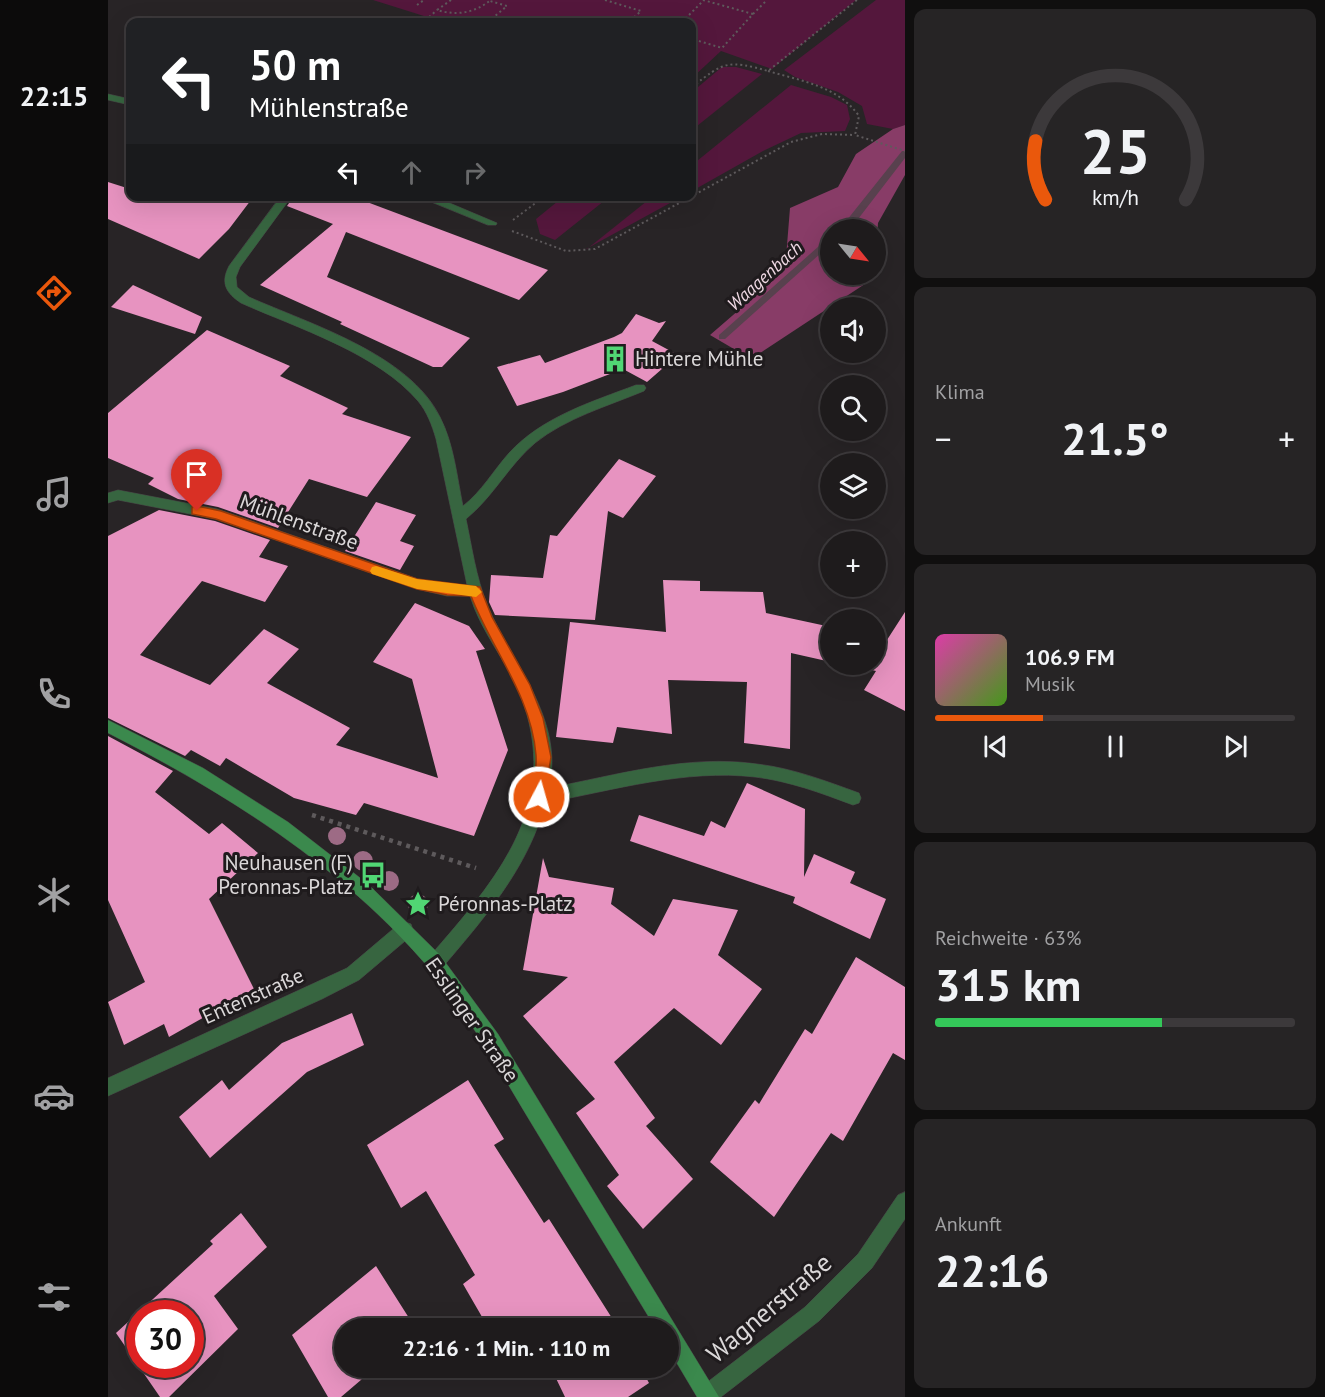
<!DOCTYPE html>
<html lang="de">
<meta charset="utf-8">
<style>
body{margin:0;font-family:"PT Sans",sans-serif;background:#262425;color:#f1f3f6;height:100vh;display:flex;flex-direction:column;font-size:22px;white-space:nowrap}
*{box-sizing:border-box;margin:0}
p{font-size:20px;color:#a1a1a3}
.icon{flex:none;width:33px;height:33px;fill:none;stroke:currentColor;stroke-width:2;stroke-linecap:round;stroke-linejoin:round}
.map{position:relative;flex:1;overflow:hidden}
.sheet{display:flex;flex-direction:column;gap:9px;padding:9px;background:#100f0f;width:420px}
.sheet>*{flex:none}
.guide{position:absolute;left:18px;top:18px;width:570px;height:183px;border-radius:12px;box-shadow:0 6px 24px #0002,0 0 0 2px #3c393b;background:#202124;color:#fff;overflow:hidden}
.needle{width:39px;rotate:120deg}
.fabs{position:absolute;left:712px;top:219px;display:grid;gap:12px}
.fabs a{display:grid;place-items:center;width:66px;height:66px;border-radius:50%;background:#1e1b1c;box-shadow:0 6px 24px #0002,0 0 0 2px #3c393b;font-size:30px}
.speed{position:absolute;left:18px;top:1300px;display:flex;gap:12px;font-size:30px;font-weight:700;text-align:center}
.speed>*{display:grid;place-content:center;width:78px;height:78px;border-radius:50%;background:#1e1b1c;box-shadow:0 6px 24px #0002,0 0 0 2px #3c393b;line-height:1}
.speed .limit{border:9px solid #d22;background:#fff;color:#111}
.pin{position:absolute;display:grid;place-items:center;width:51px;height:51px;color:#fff;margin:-62px -26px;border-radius:50% 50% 50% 0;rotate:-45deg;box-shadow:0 0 6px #0007}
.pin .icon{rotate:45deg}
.me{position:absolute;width:66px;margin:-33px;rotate:6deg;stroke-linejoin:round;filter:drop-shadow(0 0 4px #0008)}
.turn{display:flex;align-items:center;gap:21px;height:126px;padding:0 24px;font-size:27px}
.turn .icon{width:78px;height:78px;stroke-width:2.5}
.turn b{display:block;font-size:42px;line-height:51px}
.lanes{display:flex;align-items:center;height:57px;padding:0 24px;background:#0003;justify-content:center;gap:30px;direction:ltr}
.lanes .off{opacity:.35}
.big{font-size:45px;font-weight:600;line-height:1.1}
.sheet .tile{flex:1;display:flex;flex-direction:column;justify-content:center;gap:9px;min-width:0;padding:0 21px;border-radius:12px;background:#262425}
.sheet .dial{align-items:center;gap:0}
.dial svg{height:156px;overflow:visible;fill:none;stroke:#3c393b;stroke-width:7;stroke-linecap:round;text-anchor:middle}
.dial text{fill:#f1f3f6;stroke:none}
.song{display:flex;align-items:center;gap:18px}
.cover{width:72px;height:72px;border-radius:9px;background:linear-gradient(135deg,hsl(320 70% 55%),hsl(100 70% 35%))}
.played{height:6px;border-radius:3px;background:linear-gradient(90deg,#ea580c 30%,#3c393b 30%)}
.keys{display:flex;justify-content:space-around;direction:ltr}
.heat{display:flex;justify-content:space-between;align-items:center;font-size:33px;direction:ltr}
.charge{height:9px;border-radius:4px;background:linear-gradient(90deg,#34c759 63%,#3c393b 0)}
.trip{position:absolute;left:226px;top:1318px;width:345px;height:60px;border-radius:30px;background:#1e1b1c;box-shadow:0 6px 24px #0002,0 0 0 2px #3c393b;font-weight:600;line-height:60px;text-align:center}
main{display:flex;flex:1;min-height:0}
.tab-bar{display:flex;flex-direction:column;width:108px;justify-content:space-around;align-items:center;background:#0c0b0b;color:#a1a1a3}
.tab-bar .icon{width:42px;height:42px}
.tab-bar .selected{color:#ea580c}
.tab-bar b{font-size:27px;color:#f1f3f6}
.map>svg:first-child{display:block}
</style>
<main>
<nav class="tab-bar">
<b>22:15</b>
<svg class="icon selected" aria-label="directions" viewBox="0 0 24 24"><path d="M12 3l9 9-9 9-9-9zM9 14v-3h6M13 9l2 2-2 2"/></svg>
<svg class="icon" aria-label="music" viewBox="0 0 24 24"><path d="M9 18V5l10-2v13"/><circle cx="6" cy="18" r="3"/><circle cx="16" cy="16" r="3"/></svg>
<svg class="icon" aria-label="phone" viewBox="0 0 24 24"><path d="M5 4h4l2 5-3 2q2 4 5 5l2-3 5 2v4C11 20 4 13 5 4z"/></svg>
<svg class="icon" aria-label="climate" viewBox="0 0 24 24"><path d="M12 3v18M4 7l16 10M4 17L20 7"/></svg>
<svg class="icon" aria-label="car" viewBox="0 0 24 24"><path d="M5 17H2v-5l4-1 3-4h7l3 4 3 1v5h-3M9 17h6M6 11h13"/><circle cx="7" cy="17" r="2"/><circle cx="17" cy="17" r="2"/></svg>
<svg class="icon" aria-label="filters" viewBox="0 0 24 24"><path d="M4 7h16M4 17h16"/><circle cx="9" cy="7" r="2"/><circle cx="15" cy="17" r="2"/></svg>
</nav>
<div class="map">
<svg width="797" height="1397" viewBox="0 0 797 1397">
<rect width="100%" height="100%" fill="#282426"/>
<path fill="#54173c" d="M265 0H748L664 69 613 51 584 78V22H335Z
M768 0H797V125L785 129 759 124 754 106 730 92 687 77 676 70Z
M614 67H628L654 74 584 130V92Z
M683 85 723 97 739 105 742 119 737 131 693 133 655 151 584 191V165Z
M455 197V196L501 197 447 240 432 234 428 219Z
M544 197H573L478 249H479Z"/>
<path fill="#883c67" d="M797 125V175L770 223 768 256V230H723V274L767 275 766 278 643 359 602 335 677 270 682 208 730 187 748 154 785 129Z"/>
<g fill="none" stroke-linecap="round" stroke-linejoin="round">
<path fill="#58414e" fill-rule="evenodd" d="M794 151H797V158L747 223 740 230H731Z
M720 238H723V244L617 339H611V335Z"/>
</g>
<path fill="#e793c0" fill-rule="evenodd" d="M0 182 22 189V196H146L121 229 91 259 0 219Z
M186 196H243L440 270 411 300 238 232 219 277 362 338 334 367H325L232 324 234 322 152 285 225 224 179 206Z
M25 285 94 317 87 334 3 307Z
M528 314 551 323 558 321 544 341 570 355 539 382 515 369 455 392 409 406 389 367 432 355 437 363 506 337 514 333Z
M99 330 182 366 172 376 240 408 234 414 303 437 259 497 201 479 170 528 110 507 70 499 40 484 46 478 0 458V413Z
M511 459 548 476 515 518 500 511 487 620 387 615 381 602 383 575 435 578 442 535 449 536Z
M268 502 308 515 292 541 306 546 292 570 237 551Z
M51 510 107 521 162 540 151 557 180 566 157 602 94 581 32 655 102 685 156 629 191 649 159 683 242 728 228 745 330 778 304 679 265 662 307 603 361 626 377 649 368 651 400 750 366 836 256 803 248 815 186 798 118 758 112 766 83 750 77 756 0 718V536Z
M555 580 592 581V591L655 592 658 613 723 627V662L683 653 682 749 636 743 639 682 560 680 564 734 509 727 505 743 448 737 462 622 558 632Z
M797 612V711L756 690 768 671 760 669 763 664H768V657Z
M0 736 65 771 47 792 101 834 114 823 150 853 101 899 146 989 61 1037 56 1024 16 1045 0 1002 37 982 0 900Z
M639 783 697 809 696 877 706 854 747 872 742 883 778 899 762 939 685 903 687 897 522 841 531 815 596 836 603 821 617 828Z
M435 858 441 877 506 888 503 904 546 936 565 899 630 910 610 955 654 989 613 1045 566 1008 506 1062 547 1118 538 1126 585 1179 535 1229 499 1186 511 1175 468 1113 487 1099 415 1016 460 977 415 970Z
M748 957 797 987V1060L785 1053 735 1141 723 1133 666 1217 602 1162 647 1100 651 1104 697 1029 704 1034Z
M244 1013 256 1045 199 1072 102 1158 71 1117 114 1080 121 1090 174 1043Z
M360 1080 396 1139 386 1145 436 1223 441 1219 509 1326 511 1325 513 1329H381L355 1284 367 1275 318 1191 293 1208 259 1145Z
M133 1213 159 1247 106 1296 130 1329 61 1397H52L8 1333 105 1244 102 1241ZM32 1314H82V1365H32Z
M268 1266 308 1329H237V1368H267L233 1397H220L184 1335Z
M443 1368H533L541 1383 520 1397H457Z"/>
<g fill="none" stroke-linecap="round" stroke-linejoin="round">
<g stroke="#454143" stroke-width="1">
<path id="street" d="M0 94 22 99V105L0 100Z
M173 196H184L132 267 128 277 129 287 141 297C202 324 301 354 332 417 346 444 349 477 355 506 374 491 385 471 401 453 434 417 483 402 528 385H536L538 388 536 391C500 406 458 418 427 443 400 466 386 496 358 519 364 547 368 577 379 604 403 663 457 718 441 788 509 775 580 754 649 764 684 768 718 781 751 793L753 798 751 803 745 805C713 793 681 781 647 777 577 769 506 790 437 803 422 866 374 921 333 969L327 971 321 969 318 963 321 957C390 878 455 804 412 694 398 660 373 632 362 596H339L309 589 108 519 10 500 0 503V493L10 490 109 509 310 579 339 584 359 585 328 439C324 425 319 412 310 401 269 353 189 328 133 303 118 293 112 283 121 266Z
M309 196H325L389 223 388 225H380Z
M297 922 303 924 305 930 303 936 251 980 214 999 0 1096V1078L239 968 291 924Z
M797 1192V1219L764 1268 711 1321 613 1397H591L593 1387 697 1307 750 1254 790 1195Z"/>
</g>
<g stroke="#454143" stroke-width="1">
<path id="secondary" d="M0 720 95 768 180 822 260 884 332 955 390 1034 611 1397H589L561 1350V1329H548C508 1263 468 1197 428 1131 394 1075 363 1018 321 968 234 866 118 793 0 733Z"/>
</g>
<path stroke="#5e5a5c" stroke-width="2" stroke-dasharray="2 3" stroke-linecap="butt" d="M343 0 329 10C349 16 366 13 383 0
M497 0 533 11 521 22
M309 5 316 0
M645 14 659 0
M302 22 320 18 329 10
M380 22 399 6 382 1
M574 22 596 0
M591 41 614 48 645 14 595 0
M660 71C693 81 730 86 751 116L747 135 797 151
M584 87C617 61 620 60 660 71L749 0
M405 220 437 196
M404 231 458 251 487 249 683 142 714 134 747 135"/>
<path stroke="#5e5a5c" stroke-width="4.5" stroke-dasharray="4 5" stroke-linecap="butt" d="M204 815 368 868"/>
<use href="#street" fill="#376540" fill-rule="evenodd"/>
<use href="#secondary" fill="#3b894d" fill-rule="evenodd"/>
</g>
<g fill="#9d6b85">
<circle cx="229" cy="836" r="9"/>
<circle cx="255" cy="861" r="10"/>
<circle cx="281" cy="881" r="10"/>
<circle cx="310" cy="904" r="10"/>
</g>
<path fill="#ea580c" stroke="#983908" stroke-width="1.5" d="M89 506 113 511 309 579 372 587 384 617 422 685 435 718 443 757 436 801 431 803 426 801 424 797C426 784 429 768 428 755 423 695 384 650 363 596L339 595 309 589 108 519 84 514V507Z"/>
<path fill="#f59e0b" d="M268 566 309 579 368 586 374 592 368 597 309 589 264 574 262 571 264 567Z"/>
<defs>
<g id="building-bare" transform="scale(2.07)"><path d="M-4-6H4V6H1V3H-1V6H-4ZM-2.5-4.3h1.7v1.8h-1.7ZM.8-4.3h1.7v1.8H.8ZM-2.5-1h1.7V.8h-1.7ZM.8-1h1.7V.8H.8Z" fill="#51d674" stroke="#1f1b1d" stroke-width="2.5" paint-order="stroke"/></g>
<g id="bus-bare" transform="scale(2.07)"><path d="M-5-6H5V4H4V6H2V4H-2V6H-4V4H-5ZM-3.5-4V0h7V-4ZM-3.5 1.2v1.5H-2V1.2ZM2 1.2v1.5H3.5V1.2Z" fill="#51d674" stroke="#1f1b1d" stroke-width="2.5" paint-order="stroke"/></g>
<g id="sight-bare" transform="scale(2.07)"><path d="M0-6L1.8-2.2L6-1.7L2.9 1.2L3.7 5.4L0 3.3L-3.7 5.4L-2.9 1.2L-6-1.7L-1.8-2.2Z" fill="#51d674" stroke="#1f1b1d" stroke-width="2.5" paint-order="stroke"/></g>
</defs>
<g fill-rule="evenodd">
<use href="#building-bare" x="507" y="359"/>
<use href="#bus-bare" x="265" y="875"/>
<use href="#sight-bare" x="310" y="904"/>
</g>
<g text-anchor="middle" stroke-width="6" stroke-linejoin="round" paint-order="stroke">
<g font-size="18" font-style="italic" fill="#f1dae5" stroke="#1f1b1d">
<text transform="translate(657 276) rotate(-42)" y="6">Waagenbach</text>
</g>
<g font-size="21" fill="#dbd8d9" stroke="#1f1b1d" text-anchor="start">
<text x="527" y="366">Hintere Mühle</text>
<text x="245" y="870" text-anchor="end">Neuhausen (F)<tspan x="245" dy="24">Peronnas-Platz</tspan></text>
<text x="330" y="911">Péronnas-Platz</text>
</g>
<g font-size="21" fill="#dbd8d9" stroke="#1f1b1d">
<text transform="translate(191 522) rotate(20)" y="7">Mühlenstraße</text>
<text transform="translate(145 996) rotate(-24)" y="7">Entenstraße</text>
<text transform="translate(364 1020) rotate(55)" y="7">Esslinger Straße</text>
</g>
<g font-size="26" fill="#dbd8d9" stroke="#1f1b1d">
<text transform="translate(661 1308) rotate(-40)" y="9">Wagnerstraße</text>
</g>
</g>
</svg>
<div class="fabs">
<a><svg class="needle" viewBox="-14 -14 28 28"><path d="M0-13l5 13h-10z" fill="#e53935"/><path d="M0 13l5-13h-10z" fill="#a1a1a3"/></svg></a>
<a><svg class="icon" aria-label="sound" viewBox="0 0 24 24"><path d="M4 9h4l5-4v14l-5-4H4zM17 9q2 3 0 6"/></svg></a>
<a><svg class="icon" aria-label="search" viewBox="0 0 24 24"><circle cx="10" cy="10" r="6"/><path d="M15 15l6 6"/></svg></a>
<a><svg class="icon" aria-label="layers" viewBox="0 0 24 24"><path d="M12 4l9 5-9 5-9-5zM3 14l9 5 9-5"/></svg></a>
<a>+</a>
<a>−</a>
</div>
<div class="speed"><div class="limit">30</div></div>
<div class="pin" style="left:89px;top:511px;background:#d93025"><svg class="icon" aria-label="arrive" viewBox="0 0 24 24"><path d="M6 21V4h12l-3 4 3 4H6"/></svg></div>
<svg class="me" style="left:431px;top:797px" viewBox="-20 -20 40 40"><circle r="17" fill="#ea580c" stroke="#fff" stroke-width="3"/><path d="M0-11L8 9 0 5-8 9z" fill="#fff"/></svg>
<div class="trip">22:16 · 1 Min. · 110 m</div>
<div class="guide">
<div class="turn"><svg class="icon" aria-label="left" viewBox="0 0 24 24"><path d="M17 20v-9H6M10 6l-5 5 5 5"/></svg><div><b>50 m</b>Mühlenstraße</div></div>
<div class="lanes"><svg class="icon" aria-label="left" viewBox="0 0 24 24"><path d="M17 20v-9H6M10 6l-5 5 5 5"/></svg><svg class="icon off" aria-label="ahead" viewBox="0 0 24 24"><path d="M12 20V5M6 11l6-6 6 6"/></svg><svg class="icon off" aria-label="right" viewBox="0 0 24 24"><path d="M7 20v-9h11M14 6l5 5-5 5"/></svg></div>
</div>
</div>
<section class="sheet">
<div class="tile dial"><svg viewBox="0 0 100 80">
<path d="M14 69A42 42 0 1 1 86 69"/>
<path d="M14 69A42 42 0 0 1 9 39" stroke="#ea580c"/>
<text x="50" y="56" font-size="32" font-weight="700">25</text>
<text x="50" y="72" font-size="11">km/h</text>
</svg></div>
<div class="tile"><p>Klima</p>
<div class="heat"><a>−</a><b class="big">21.5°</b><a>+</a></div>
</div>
<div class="tile">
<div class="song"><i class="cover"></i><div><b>106.9 FM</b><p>Musik</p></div></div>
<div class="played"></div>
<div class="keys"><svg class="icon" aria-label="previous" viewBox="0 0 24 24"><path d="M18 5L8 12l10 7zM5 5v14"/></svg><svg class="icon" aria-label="pause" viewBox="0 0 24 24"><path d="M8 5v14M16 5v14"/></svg><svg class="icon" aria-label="next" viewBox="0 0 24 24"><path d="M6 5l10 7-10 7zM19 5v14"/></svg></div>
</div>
<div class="tile"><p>Reichweite · 63%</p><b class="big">315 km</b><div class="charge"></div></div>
<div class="tile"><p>Ankunft</p><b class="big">22:16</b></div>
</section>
</main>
